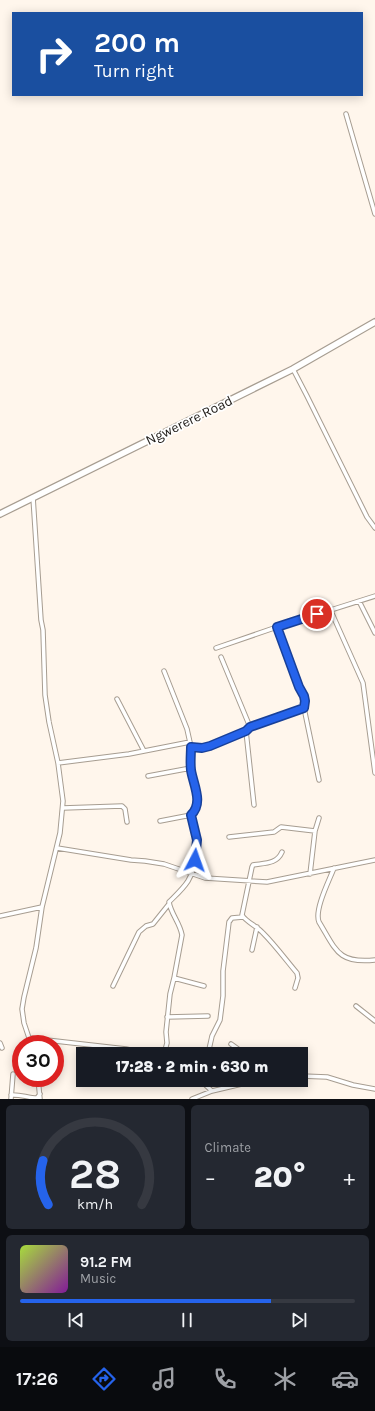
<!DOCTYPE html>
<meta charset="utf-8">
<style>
body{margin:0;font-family:Karla,sans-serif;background:#242831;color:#f1f3f6;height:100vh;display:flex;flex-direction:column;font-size:15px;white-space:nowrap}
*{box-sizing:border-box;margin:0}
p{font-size:13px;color:#9ea1a6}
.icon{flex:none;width:22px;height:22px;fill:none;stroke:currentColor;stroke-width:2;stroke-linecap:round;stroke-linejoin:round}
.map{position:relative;height:1099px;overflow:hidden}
.panel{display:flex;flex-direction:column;gap:6px;padding:6px;background:#0d0f14;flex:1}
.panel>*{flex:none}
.hud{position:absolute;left:12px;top:12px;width:351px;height:84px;border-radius:0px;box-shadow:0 2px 10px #0003;background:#1a4fa0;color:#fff;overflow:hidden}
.speed{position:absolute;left:12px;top:1035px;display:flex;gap:8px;font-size:20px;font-weight:700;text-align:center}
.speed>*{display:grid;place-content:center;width:52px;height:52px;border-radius:50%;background:#171b24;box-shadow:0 2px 10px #0003;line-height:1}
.speed .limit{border:6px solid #d22;background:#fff;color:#111}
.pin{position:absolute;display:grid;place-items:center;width:34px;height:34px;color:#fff;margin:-17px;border:2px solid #fff;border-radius:50%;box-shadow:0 1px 4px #0007}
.me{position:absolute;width:44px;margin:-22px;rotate:4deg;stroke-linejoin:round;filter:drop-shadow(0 0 3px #0008)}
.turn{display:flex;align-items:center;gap:14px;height:84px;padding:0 16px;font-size:18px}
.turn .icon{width:52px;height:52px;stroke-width:2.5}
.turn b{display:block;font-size:28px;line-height:34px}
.big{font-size:30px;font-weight:800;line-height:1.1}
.panel .widget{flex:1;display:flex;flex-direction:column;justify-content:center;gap:6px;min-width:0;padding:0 14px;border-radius:6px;background:#242831}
.panel .dial{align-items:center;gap:0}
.dial svg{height:104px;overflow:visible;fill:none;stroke:#363941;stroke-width:7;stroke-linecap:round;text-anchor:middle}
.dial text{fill:#f1f3f6;stroke:none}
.song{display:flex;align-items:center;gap:12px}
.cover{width:48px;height:48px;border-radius:6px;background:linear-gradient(135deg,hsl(80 70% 55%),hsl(290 70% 35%))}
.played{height:4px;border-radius:2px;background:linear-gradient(90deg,#2563eb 75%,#363941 75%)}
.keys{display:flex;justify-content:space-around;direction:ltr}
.heat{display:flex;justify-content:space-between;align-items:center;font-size:22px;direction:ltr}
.panel .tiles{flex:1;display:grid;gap:6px;grid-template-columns:1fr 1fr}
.widget:last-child{grid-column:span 2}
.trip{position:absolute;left:76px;top:1047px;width:232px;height:40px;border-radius:0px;background:#171b24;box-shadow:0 2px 10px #0003;font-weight:800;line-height:40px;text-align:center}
.tab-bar{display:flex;height:64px;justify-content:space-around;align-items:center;background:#090b0e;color:#9ea1a6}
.tab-bar .icon{width:28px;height:28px}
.tab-bar .on{color:#2563eb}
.tab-bar b{font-size:18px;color:#f1f3f6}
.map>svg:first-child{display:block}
</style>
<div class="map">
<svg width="375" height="1099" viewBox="0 0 375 1099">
<rect width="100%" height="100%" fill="#fff6ec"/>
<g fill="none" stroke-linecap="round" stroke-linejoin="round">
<g stroke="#a79d91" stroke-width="5.5">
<path id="street" d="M346 114 375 214
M293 369 307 396 367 517 375 528
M359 601 375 633
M330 609 363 683 375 773
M216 648 277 627 375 596
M221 657 250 727
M117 699 144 751
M304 708 319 780
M246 731 254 805
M191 747 202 748 210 746 246 731 250 727 304 708 305 701 304 697 299 687 277 627
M58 763 129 754 190 742
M148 776 191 768
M63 808 122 806 125 809 127 822
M191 815C199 836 200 861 188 881 183 889 175 896 169 902 171 914 180 923 182 935L174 978 204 986
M160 821 191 815 196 809 198 799 191 768V747L187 729 164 671
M229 837 274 832 281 827 315 831
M57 848 131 860 145 861 164 864 205 878 267 882 375 860
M282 852C277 864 265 863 253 865L252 867 242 915C246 922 257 926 263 933 275 945 286 960 297 973L298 978 295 988
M334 868C329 881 314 910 319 922 336 950 338 964 375 960
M310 874 315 831 319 818
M0 916 42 907
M252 950 257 927
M113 986 139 932 146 926 153 924 169 904
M356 1006 375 1021
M167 1017 208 1016
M29 1038 126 1049 148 1054
M0 1043 2 1048
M31 1044 24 1023 22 1009 24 997 36 948 42 907 60 833 63 801 58 763 49 722 45 695 43 630 41 620 33 497
M231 1044 245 1054
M164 1054 167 1043 166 1032 170 994 174 978
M208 1054 212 1036 220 1020 223 996V971L229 922 232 918 243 917
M301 1076 327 1077 353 1085 375 1089
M38 1078 40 1099
M200 1080 212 1091
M11 1095C20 1094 28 1098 37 1098L40 1094
M11 1099 13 1074
M192 1099 212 1091 259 1080"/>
</g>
<g stroke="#a79d91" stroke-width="8">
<path id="secondary" d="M0 514 293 369 375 322"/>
</g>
<use href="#street" stroke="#fff" stroke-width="3.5"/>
<use href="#secondary" stroke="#fff" stroke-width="5.5"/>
</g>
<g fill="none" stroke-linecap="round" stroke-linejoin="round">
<g stroke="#184099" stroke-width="10">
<path id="route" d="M195 860 197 840 191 815C204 803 193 784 191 770 190 762 191 754 191 747L202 748 210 746 246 731 250 727 304 708 305 701 304 696 299 687 277 627 317 614"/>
</g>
<use href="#route" stroke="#2563eb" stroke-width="7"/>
</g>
<g text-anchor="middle" stroke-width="3.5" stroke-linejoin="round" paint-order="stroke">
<g font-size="14" fill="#1d1915" stroke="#fff">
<text transform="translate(189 420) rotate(-26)" y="5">Ngwerere Road</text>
</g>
</g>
</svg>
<div class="speed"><div class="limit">30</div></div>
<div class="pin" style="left:317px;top:614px;background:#d93025"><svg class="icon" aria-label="arrive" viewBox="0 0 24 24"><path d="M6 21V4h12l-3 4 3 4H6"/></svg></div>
<svg class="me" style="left:195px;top:860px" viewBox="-20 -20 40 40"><path d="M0-17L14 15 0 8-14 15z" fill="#2563eb" stroke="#fff" stroke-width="4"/></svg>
<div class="trip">17:28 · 2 min · 630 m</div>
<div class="hud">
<div class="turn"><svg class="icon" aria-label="right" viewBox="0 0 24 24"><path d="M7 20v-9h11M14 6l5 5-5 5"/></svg><div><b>200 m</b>Turn right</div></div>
</div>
</div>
<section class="panel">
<div class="tiles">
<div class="widget dial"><svg viewBox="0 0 100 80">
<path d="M14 69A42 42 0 1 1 86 69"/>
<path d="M14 69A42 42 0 0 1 10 35" stroke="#2563eb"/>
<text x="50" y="56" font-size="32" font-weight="700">28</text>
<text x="50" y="72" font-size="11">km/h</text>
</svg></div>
<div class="widget"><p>Climate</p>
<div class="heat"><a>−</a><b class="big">20°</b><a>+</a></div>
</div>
<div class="widget">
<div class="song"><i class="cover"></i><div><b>91.2 FM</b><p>Music</p></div></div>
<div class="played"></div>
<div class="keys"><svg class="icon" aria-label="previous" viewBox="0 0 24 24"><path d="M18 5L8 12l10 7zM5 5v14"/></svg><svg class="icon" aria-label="pause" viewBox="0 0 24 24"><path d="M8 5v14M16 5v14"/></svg><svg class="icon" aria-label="next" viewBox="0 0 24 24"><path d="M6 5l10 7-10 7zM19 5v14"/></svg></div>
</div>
</div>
</section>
<nav class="tab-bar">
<b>17:26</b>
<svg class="icon on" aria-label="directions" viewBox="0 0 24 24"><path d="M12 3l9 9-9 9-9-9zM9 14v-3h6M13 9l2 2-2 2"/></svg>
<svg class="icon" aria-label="music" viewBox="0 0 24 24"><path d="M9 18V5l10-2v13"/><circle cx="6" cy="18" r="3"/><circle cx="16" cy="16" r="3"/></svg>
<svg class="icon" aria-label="phone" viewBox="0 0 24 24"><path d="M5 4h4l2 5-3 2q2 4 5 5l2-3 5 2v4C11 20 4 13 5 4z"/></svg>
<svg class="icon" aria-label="climate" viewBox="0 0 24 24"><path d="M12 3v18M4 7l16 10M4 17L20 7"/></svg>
<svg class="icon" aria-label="car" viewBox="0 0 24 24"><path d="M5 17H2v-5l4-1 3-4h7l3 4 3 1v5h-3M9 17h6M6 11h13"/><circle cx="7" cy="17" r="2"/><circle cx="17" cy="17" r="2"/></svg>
</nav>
